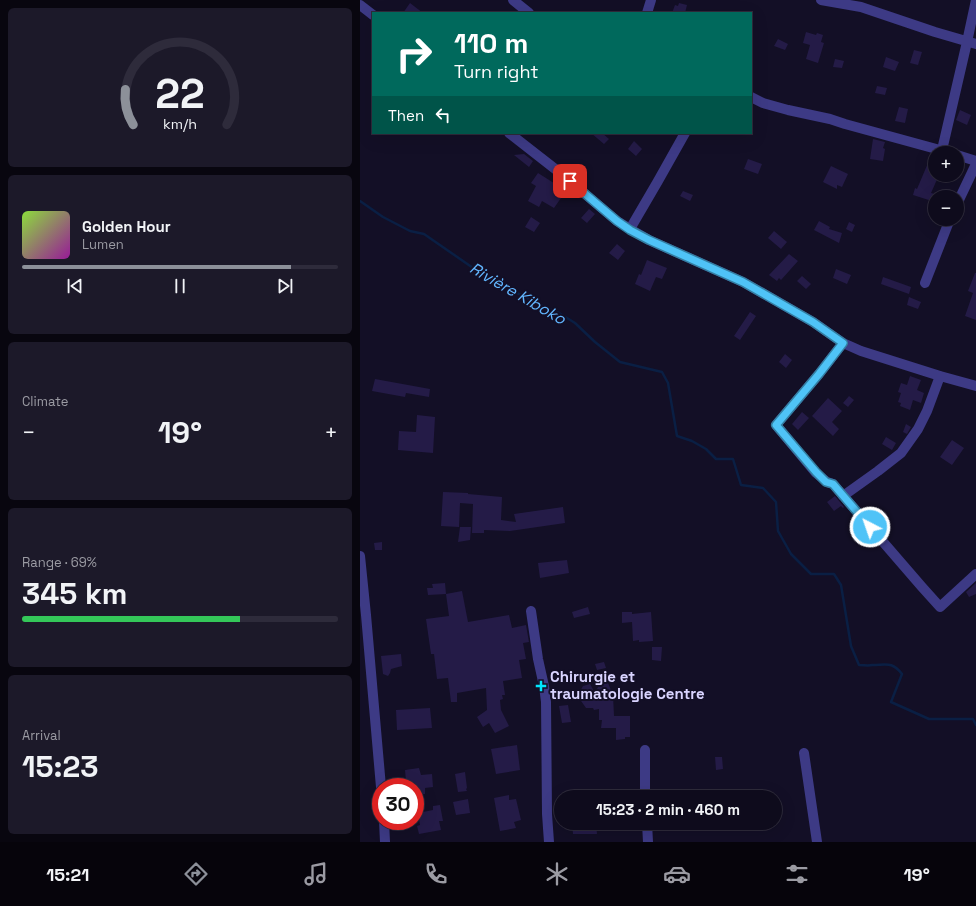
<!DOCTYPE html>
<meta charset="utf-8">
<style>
body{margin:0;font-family:"Space Grotesk",sans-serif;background:#1c1929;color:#f1f3f6;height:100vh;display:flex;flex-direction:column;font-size:15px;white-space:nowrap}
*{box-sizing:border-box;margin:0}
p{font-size:13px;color:#9b9ba3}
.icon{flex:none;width:22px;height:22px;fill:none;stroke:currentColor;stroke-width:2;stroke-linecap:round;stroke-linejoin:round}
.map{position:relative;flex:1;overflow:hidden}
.drawer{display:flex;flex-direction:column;gap:8px;padding:8px;background:#08060f;width:360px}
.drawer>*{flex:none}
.top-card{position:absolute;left:12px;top:12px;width:380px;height:122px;border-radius:0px;box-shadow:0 4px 16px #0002,0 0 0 1px #2e2b3b;background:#00695c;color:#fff;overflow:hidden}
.controls{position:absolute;left:568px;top:146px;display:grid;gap:8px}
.controls a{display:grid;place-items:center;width:36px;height:36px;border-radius:50%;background:#0e0b1c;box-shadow:0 4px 16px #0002,0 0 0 1px #2e2b3b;font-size:20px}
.speed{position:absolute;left:12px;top:778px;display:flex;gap:8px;font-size:20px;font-weight:700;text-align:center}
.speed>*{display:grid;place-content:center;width:52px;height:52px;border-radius:50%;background:#0e0b1c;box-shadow:0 4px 16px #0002,0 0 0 1px #2e2b3b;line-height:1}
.speed .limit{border:6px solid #d22;background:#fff;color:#111}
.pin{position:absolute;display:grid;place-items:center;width:34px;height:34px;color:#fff;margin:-17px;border-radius:8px;box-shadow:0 2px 6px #0006}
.me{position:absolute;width:44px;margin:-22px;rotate:319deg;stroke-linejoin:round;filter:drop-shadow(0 0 3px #0008)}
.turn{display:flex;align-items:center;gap:14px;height:84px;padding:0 16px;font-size:18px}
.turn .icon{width:52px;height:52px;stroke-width:2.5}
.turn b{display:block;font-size:28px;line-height:34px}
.then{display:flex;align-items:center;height:38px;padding:0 16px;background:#0003;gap:8px;font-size:15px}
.big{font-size:30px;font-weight:700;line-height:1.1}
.drawer .card{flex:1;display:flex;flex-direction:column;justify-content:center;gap:6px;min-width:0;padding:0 14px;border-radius:6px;background:#1c1929}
.drawer .dial{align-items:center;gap:0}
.dial svg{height:104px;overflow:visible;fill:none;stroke:#2e2b3b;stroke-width:7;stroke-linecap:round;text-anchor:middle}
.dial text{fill:#f1f3f6;stroke:none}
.song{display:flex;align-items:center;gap:12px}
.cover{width:48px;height:48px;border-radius:6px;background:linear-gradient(135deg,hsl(90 70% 55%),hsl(300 70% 35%))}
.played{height:4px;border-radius:2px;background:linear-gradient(90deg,#8c9099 85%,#2e2b3b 85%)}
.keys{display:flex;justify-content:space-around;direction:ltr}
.heat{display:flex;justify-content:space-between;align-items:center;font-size:22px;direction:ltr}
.charge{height:6px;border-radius:3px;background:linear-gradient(90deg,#34c759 69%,#2e2b3b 0)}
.trip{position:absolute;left:194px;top:790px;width:228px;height:40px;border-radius:20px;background:#0e0b1c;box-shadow:0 4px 16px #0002,0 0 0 1px #2e2b3b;font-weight:700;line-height:40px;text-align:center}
.tabs{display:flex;height:64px;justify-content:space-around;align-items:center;background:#06040b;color:#9b9ba3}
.tabs .icon{width:28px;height:28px}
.tabs .on{color:#8c9099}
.tabs b{font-size:18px;color:#f1f3f6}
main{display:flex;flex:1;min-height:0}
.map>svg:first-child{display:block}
</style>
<main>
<section class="drawer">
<div class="card dial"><svg viewBox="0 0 100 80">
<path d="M14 69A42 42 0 1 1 86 69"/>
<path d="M14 69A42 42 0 0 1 8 42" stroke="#8c9099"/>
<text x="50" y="56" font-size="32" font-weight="700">22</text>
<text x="50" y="72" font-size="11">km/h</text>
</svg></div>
<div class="card">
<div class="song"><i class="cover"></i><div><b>Golden Hour</b><p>Lumen</p></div></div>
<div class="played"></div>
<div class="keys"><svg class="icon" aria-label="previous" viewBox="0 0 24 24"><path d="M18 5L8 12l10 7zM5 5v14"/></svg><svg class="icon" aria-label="pause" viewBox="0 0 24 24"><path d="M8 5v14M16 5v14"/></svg><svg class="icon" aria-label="next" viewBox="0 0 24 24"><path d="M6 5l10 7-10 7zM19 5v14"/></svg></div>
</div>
<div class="card"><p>Climate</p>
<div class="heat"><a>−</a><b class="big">19°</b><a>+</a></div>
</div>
<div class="card"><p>Range · 69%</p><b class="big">345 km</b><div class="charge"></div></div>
<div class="card"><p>Arrival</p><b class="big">15:23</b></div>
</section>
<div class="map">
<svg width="616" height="842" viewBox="0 0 616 842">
<rect width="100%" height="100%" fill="#130f26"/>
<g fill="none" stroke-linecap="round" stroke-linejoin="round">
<path stroke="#0a1f44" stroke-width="2.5" d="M0 201 23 217 50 231 64 234 129 279 189 309 199 313 215 323 235 342 260 362 302 372 308 383 317 436 332 441 346 449 356 459H373L381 485 403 488 416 502 418 531 431 554 451 574H474L481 585 491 646 499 665C504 665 508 666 512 665 526 665 532 661 542 674L531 702 569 719H613L616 725"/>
</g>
<path fill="#241b47" d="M50 3 63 13H43Z
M319 3 327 5 325 13H312L315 5 318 6Z
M446 32 456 35 457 33 463 35 461 42 464 43 458 63 446 59 450 45 443 43Z
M418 39 428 44 425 50 414 46Z
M554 50 562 52 558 65 550 63Z
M526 57 539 62 535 71 523 67Z
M475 59 484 61 482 68 473 67Z
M517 86 527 88 525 95 515 93Z
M539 107 548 109 545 123 535 121Z
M600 110 611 115 607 125 596 120Z
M231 133H242L249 139 244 144Z
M513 139 525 142 523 148 525 149 523 161 510 159Z
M274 141 282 149 276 156 268 149Z
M164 154 173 161 169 167 154 155Z
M388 159 402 164 398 174 384 169Z
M568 163 575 166V175H579L571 193 575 194V202L553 195 555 188 557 189Z
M471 166 488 174 482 187 477 185V189L463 182Z
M178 173 197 185 200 181 208 188 194 208 182 201 179 207 168 201 176 186 171 183Z
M323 191 333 195 330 201 320 196Z
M229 209 235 214 227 223 221 218Z
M171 217 180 223 174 232 165 227Z
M459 221 470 227 469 229 482 233 479 243 454 230Z
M489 222 495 225 492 232 486 229Z
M414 231 427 242 421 249 408 238Z
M257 244 265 251 258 260 249 253Z
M429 254 438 261 421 280 419 278 417 281 409 275Z
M287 260 307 268 302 279 296 277 290 291 275 284 279 274 281 275Z
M476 269 491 275 487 284 473 278Z
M615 273H616V320L605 316 613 293 608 291Z
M442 276 451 284 446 289 437 281Z
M523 277 551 287 549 294 521 284Z
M549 297 561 302 558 309 547 305Z
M390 312 396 316 380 340 374 336Z
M425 354 432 360 426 368 419 362Z
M550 376 561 380 557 390 564 393 561 403 553 400 550 410 540 406 541 403 538 402 541 393 538 392 541 383 547 385Z
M15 379 70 389 69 397 46 393 45 397 12 391Z
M489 396 494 400 488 407 483 403Z
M468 398 482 411 472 422 479 429 473 436 452 416Z
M442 412 449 418 438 430 432 424Z
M57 415 75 417 73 453 38 450 39 431 56 432Z
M546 424 551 427 547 434 543 432Z
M526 437 536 443 532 450 522 444Z
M592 440 604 448 592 465 580 457Z
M83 492 108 493V494L142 497 141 520 156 522 154 514 203 507 205 523 150 531 124 530V533H112L113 504 100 503 99 527 81 526Z
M475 496 484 507 483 508 481 506 474 511 467 502Z
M100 527H111L110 540 98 542Z
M22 542V550H15L14 543Z
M207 560 209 573 180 578 178 563Z
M85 583 86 594 68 595 67 588H73L72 584Z
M616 583V594L609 597 606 592Z
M102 591 108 622 149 615 152 628 166 625 169 642 163 643 166 659 159 660 162 678 143 681 145 695H142L143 699 140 700 141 710 149 726 135 733 129 723 123 727 117 717 127 710 126 688 97 693V702H91L88 678 77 679 74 654H71L66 619 89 616 86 594Z
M228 607 230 614 214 618 212 612Z
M262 612H272V614L291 612 293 641 279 642V640L273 641 272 622 262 623Z
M292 647H302L301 661 292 660Z
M41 654 42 666 31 669 30 673 28 676 23 674 21 656Z
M244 662 246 668 237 670 235 664Z
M244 682 248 683 253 695 254 716H270V737H265V739L256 740V728H241L242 720H239V709L234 710 233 708H226L219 698 222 697 219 693 223 686 230 684 235 693 240 683Z
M208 705 211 722 202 723 199 706Z
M70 708 72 728 37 730 36 710Z
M157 745 160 770 136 774 131 749Z
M355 757H362L363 769 356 770Z
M59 768 61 775 72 774 73 787 65 788V794L55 795V787H33V786L46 781 45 770Z
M105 772 107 788 106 789 107 791 98 792 95 774Z
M149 795V800L156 799 161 820 154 822 156 828 140 831 134 798Z
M108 799 110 813 96 815 93 802Z
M80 805 83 821H79L81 830 59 834 57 826 60 825 58 813 73 810V806Z
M212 823H236L237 834H213Z"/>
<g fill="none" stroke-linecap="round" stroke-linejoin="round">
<path stroke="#3d3a85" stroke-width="10" d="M153 0 169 13
M461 0 501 7 575 32 616 44
M0 5 13 15
M287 13 291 0
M391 97 403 103 428 110 470 119 485 124 591 153
M149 133 199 172 257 221 270 229 289 240 383 282 453 322 483 343 501 351 580 376 616 386
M582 150 607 42 616 0
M597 155 616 161
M597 204 616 164
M270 229 298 181 325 133
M565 283 590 219
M483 343 459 374 416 425 456 473 467 482 473 484 562 587 580 607 616 574
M483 496 518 471 541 453 558 429 567 411 580 376
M0 556 6 615 21 787
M171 611 178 659 184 686 186 702 187 814 189 842
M285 750V797
M444 753 457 842
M24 821 25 842
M287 823 288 842"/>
</g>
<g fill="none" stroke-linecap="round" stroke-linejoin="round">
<g stroke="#337fa1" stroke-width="10">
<path id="route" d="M210 181 257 221 270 230 289 240 383 282 453 322 483 343 459 374 416 425 456 472 466 482 473 484 510 527"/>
</g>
<use href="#route" stroke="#4fc3f7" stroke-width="7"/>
</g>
<path fill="#00e5ff" stroke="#130f26" stroke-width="1.5" d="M179 680h4v4h4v4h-4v4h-4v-4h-4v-4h4z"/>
<g text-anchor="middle" stroke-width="4" stroke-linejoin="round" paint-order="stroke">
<g font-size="15" font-weight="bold" fill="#d9d4ff" stroke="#130f26" text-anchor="start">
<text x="190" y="682">Chirurgie et<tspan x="190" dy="17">traumatologie Centre</tspan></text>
</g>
<g font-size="16" font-style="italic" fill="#62b6ff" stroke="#130f26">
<text transform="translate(158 293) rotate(30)" y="6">Rivière Kiboko</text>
</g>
</g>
</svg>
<div class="controls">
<a>+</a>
<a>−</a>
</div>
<div class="speed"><div class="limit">30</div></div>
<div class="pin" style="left:210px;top:181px;background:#d93025"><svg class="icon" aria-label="arrive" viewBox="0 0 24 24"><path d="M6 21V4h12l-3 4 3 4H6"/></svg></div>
<svg class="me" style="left:510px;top:527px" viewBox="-20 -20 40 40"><circle r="17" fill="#4fc3f7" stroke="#fff" stroke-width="3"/><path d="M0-11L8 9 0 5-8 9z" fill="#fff"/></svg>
<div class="trip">15:23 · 2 min · 460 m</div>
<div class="top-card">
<div class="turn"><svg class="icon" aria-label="right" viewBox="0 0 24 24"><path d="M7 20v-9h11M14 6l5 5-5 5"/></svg><div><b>110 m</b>Turn right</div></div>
<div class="then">Then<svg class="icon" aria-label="left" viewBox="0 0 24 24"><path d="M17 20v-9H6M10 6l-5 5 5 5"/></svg></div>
</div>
</div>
</main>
<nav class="tabs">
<b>15:21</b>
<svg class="icon on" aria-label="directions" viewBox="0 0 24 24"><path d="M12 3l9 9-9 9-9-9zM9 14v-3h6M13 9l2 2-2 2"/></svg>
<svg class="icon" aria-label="music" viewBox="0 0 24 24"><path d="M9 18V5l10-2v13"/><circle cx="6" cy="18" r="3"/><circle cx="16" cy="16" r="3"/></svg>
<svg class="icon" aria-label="phone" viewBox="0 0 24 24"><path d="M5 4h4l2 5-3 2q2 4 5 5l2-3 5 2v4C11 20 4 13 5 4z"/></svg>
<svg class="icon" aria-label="climate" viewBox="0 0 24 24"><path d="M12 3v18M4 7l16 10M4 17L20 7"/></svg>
<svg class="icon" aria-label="car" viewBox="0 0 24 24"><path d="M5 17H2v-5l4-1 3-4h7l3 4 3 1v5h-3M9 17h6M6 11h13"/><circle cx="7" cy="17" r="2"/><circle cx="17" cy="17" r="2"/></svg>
<svg class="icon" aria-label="filters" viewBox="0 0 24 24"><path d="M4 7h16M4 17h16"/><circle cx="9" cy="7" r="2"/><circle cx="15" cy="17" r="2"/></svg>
<b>19°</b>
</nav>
